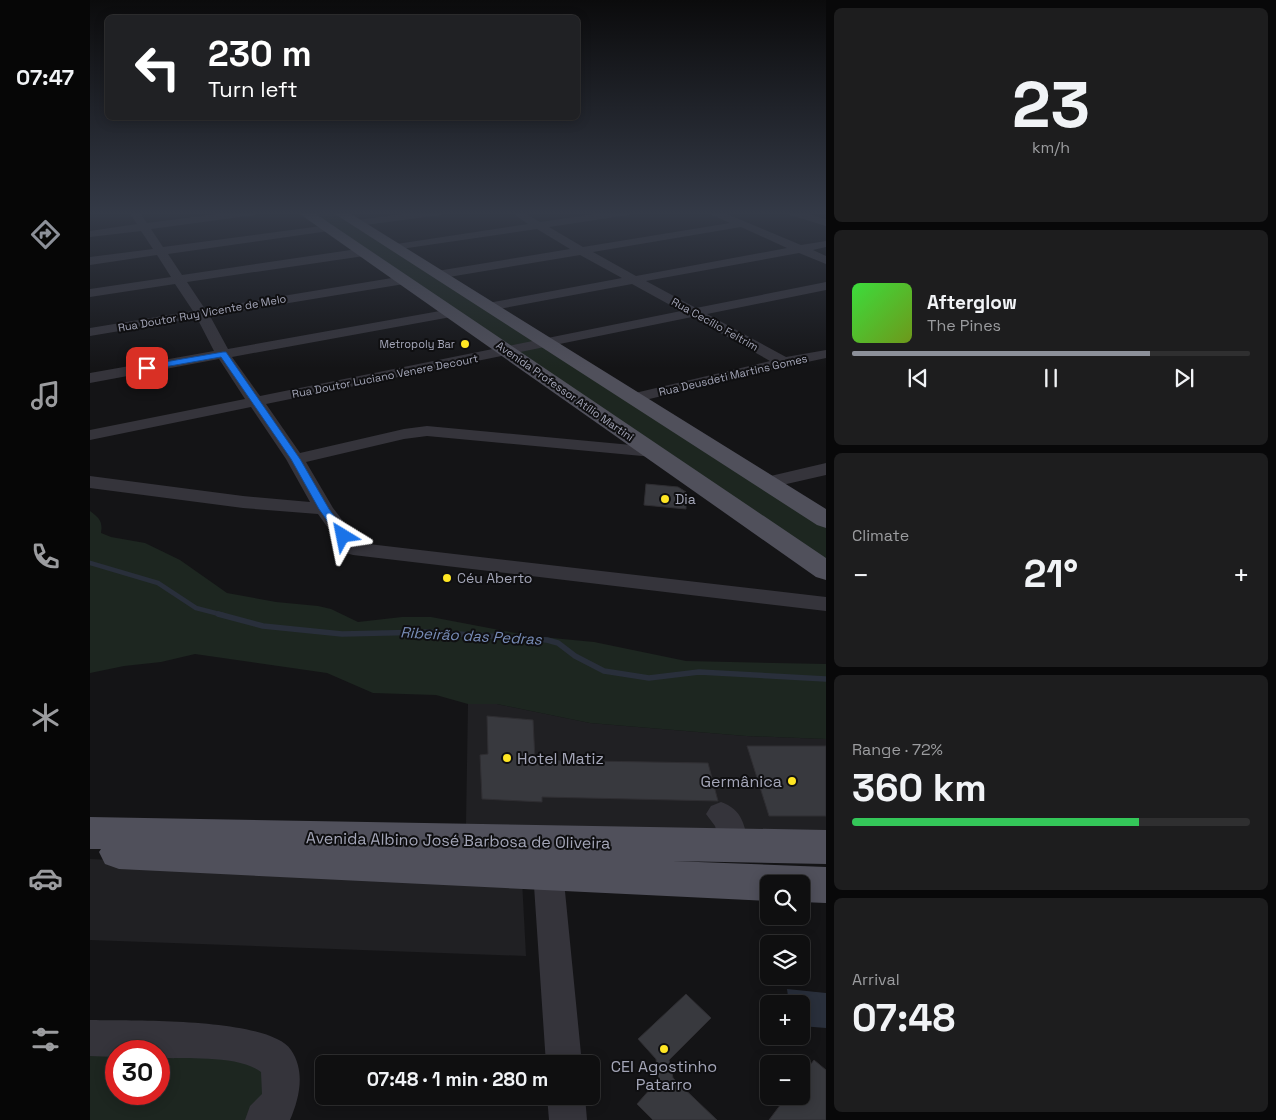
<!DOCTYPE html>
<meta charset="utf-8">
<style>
body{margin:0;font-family:"Space Grotesk",sans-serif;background:#1d1d1e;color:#f1f3f6;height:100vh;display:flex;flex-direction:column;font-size:19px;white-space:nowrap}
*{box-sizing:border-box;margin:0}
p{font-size:16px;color:#9b9c9f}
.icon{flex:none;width:28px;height:28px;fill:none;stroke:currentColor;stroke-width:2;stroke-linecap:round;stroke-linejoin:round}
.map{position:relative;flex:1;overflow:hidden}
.drawer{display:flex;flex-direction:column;gap:8px;padding:8px;background:#080809;width:450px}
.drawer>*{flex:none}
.top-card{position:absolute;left:15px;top:15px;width:475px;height:105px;border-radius:8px;box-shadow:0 2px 12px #0003,0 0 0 1px #2f2f30;background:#202124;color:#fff;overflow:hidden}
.fabs{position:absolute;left:670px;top:875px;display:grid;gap:10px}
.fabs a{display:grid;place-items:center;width:50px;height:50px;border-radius:8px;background:#0f0f10;box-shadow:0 2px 12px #0003,0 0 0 1px #2f2f30;font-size:25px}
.speed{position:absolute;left:15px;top:1040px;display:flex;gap:10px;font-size:25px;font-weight:700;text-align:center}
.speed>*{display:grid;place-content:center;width:65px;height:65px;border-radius:50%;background:#0f0f10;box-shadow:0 2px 12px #0003,0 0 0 1px #2f2f30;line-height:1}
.speed .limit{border:8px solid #d22;background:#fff;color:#111}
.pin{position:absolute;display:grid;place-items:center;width:42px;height:42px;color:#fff;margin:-21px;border-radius:10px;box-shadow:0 2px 8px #0006}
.me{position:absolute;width:55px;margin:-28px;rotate:325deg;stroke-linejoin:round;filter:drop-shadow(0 0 4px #0008)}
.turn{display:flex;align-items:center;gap:18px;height:105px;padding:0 20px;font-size:22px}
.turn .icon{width:65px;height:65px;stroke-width:2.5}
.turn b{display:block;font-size:35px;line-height:42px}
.big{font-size:38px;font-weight:800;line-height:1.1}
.drawer .widget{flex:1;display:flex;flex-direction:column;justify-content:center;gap:8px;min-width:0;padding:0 18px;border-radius:8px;background:#1d1d1e}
.drawer .dial{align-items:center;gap:0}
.dial b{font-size:65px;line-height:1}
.song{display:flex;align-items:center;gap:15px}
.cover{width:60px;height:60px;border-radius:8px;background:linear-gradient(135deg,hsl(120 70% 55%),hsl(80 70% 35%))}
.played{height:5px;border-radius:2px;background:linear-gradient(90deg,#8c9099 75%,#2f2f30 75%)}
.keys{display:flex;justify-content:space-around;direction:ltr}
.heat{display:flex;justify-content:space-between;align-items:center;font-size:28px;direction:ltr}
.charge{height:8px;border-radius:4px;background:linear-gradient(90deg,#34c759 72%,#2f2f30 0)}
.trip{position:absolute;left:225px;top:1055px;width:285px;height:50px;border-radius:8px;background:#0f0f10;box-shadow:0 2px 12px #0003,0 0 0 1px #2f2f30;font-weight:800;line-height:50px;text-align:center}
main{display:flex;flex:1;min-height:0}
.tabs{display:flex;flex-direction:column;width:90px;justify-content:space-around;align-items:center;background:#060606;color:#9b9c9f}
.tabs .icon{width:35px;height:35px}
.tabs .on{color:#8c9099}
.tabs b{font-size:22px;color:#f1f3f6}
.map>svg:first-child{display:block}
</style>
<main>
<nav class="tabs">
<b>07:47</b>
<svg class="icon on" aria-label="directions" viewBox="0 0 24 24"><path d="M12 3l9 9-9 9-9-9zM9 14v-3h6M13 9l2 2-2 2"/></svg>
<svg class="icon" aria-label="music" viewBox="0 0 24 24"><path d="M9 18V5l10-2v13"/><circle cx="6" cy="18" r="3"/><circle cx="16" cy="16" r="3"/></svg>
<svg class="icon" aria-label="phone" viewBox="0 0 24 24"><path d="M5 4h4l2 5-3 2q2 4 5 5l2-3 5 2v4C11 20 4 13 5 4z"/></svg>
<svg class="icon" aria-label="climate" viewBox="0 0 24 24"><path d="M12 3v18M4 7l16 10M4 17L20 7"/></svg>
<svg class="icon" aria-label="car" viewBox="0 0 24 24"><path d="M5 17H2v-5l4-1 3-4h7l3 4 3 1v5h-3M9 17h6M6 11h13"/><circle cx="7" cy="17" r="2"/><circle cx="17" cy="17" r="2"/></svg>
<svg class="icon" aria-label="filters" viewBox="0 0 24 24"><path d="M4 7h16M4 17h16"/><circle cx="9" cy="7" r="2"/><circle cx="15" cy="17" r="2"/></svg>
</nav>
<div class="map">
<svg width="736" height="1120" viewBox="0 0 736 1120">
<rect width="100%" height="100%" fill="#141416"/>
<path fill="#202023" d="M378 704H407L500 723 656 736 736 739V834L376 824Z
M0 859 432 880 436 956 0 940Z"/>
<path fill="#1d2620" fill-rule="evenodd" d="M216 212H245L736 528V569Z
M0 511C9 518 13 521 11 533L21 537 55 543 90 560 137 593 186 602 228 606 241 609 268 622 312 617H341L441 636 504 642 596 661 736 664V739L656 736 500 723 407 704H378L346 695 283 693 237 673 105 654 71 662 34 666 0 673Z
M0 1041 185 1063 169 1120H0ZM26 1051H69V1094H26Z"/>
<path fill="#292f3b" d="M697 989 736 993V1028L711 1026V1004H699Z"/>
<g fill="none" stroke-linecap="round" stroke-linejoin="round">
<path stroke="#292f3b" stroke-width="4.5" d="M0 563 68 583 106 608 133 615"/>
<path stroke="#292f3b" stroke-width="5.5" d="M128 614 173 626 252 634 339 632 457 640 468 643 485 656 514 671 559 678 609 672 736 679"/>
</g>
<path fill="#38393e" stroke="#2f2e32" d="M556 484 588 487 596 492V509L554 505Z
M397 716 443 720 445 760 618 763 628 801 452 797V802L392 799 390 755 398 754Z
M657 746H736V816H679Z
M596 994 621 1018 579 1060 583 1078 627 1120H563L547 1104 569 1079 566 1059 548 1039Z
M724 1060 736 1070V1120H679L697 1096H711V1077Z"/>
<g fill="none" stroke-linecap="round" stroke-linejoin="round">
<path fill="#35343b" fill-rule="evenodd" d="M39 212H49L57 223 143 212H170L165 215 61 229 73 247 239 225 245 228 239 231 78 254 92 275 274 248 280 252 274 256 97 282 115 309 314 276 320 280 314 284 120 316 138 349 361 309 368 313 361 317 142 357 170 396 591 311 542 284 398 311 391 307 398 303 532 278 490 255 347 279 341 275 347 271 480 249 447 229 304 250 298 247 300 245 438 224 421 212H433L450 222 519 212H543L538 215 459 227 493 247 640 223 620 214 619 212H632L711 245 736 241V247L723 250 736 256V264L709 253 556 281 606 308 736 282V290L617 314 696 357 736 350V358L694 367 551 401 545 399 543 396 545 393 680 361 602 317 176 404 210 453 314 429 337 426 563 447 569 448 572 452 569 456 563 457 337 436 314 439 216 462 243 508 270 543 736 597V611L263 555 256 553 228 514 153 508 0 488V476L153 496 220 502 196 459 161 407 0 440V430L155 399 129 359 0 383V373L124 351 107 318 0 336V328L103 311 85 284 0 297V289L81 277 67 255 0 265V257L63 249 51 231 0 237V231L47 224ZM651 227 697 248 546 276 503 252Z
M329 212H356L351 215 267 226 262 223 267 220Z
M696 212H711L736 219V226L697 214Z
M736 463V475L679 488 672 486 670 482 672 478Z
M631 802C653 810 654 825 659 845L655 854 644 858 633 854 625 826 616 814 621 806Z
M458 858 469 862 473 871 492 1064H456L443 871 447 862Z
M0 1020C40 1021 179 1017 201 1050 216 1072 209 1099 200 1120H155L160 1106 172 1094 171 1072C149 1055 97 1059 69 1058V1051H26V1057L0 1056Z
M457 1096H495L497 1120H459Z"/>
<path fill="#50505b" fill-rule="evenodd" d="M207 212H223L736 558V580L726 577Z
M242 212H258L736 509V528L727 525Z
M0 817 736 830V864L582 861 736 867V903L711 902V884H679V901L29 869 15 864 9 852 11 849H0Z"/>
</g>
<linearGradient id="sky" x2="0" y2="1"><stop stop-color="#0b0b0c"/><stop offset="0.58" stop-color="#343a47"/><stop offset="1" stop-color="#343a47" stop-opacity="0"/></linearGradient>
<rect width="736" height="368" fill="url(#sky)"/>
<path fill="#1a73e8" stroke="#114b97" d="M133 352H136L210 459 239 509 259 536 257 538H249L229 509 201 459 131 357 57 370 53 368 57 365Z"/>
<g fill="#ffe623" stroke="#0f0f11" stroke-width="2">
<circle cx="375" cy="344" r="5"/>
<circle cx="575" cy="499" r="5"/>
<circle cx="357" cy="578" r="5"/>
<circle cx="417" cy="758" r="5"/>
<circle cx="702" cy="781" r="5"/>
<circle cx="574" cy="1049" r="5"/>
</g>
<g text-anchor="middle" stroke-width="4" stroke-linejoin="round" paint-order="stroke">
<g font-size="11" fill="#a4a6b8" stroke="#0f0f11">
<text transform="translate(112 313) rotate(-10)" y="4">Rua Doutor Ruy Vicente de Melo</text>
<text transform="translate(625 324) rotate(29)" y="4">Rua Cecílio Feltrim</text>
<text transform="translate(643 375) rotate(-13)" y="4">Rua Deusdeti Martins Gomes</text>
<text transform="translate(295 376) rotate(-11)" y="4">Rua Doutor Luciano Venere Decourt</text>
<text transform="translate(475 391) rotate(35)" y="4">Avenida Professor Atílio Martini</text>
</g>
<g font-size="11" fill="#a4a6b8" stroke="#0f0f11" text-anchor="end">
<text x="365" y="348">Metropoly Bar</text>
</g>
<g font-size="14" fill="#a4a6b8" stroke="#0f0f11" text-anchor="start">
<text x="585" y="504">Dia</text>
<text x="367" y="583">Céu Aberto</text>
</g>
<g font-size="15" font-style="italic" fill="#778bb6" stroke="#0f0f11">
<text transform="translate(381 636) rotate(3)" y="5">Ribeirão das Pedras</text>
</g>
<g font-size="16" fill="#a4a6b8" stroke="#0f0f11" text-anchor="start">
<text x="427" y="764">Hotel Matiz</text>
<text x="692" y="787" text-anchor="end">Germânica</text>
<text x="574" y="1072" text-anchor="middle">CEI Agostinho<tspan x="574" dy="18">Patarro</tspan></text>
</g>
<g font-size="16" fill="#a4a6b8" stroke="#0f0f11">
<text transform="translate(368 840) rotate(1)" y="6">Avenida Albino José Barbosa de Oliveira</text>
</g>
</g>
</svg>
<div class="fabs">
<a><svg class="icon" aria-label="search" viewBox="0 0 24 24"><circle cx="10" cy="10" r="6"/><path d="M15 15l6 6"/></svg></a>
<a><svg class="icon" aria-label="layers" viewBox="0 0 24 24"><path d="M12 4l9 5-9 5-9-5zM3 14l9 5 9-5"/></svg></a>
<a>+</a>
<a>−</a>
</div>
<div class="speed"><div class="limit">30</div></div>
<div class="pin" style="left:57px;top:368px;background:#d93025"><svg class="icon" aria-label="arrive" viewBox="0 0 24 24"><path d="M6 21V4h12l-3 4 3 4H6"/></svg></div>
<svg class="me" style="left:253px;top:536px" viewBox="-20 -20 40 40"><path d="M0-17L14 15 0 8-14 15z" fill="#1a73e8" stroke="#fff" stroke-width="4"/></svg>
<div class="trip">07:48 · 1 min · 280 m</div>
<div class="top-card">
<div class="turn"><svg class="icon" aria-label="left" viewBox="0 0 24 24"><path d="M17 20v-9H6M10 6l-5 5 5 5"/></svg><div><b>230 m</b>Turn left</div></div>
</div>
</div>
<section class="drawer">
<div class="widget dial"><b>23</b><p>km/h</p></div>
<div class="widget">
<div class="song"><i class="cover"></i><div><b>Afterglow</b><p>The Pines</p></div></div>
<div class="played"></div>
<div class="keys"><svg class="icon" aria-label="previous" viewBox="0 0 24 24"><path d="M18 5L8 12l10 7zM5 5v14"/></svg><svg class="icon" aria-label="pause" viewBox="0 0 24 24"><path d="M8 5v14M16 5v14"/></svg><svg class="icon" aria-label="next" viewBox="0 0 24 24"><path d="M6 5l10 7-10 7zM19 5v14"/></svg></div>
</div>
<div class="widget"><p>Climate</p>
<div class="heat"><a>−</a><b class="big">21°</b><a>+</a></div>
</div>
<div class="widget"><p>Range · 72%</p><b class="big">360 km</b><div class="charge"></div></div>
<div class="widget"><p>Arrival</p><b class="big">07:48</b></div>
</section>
</main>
